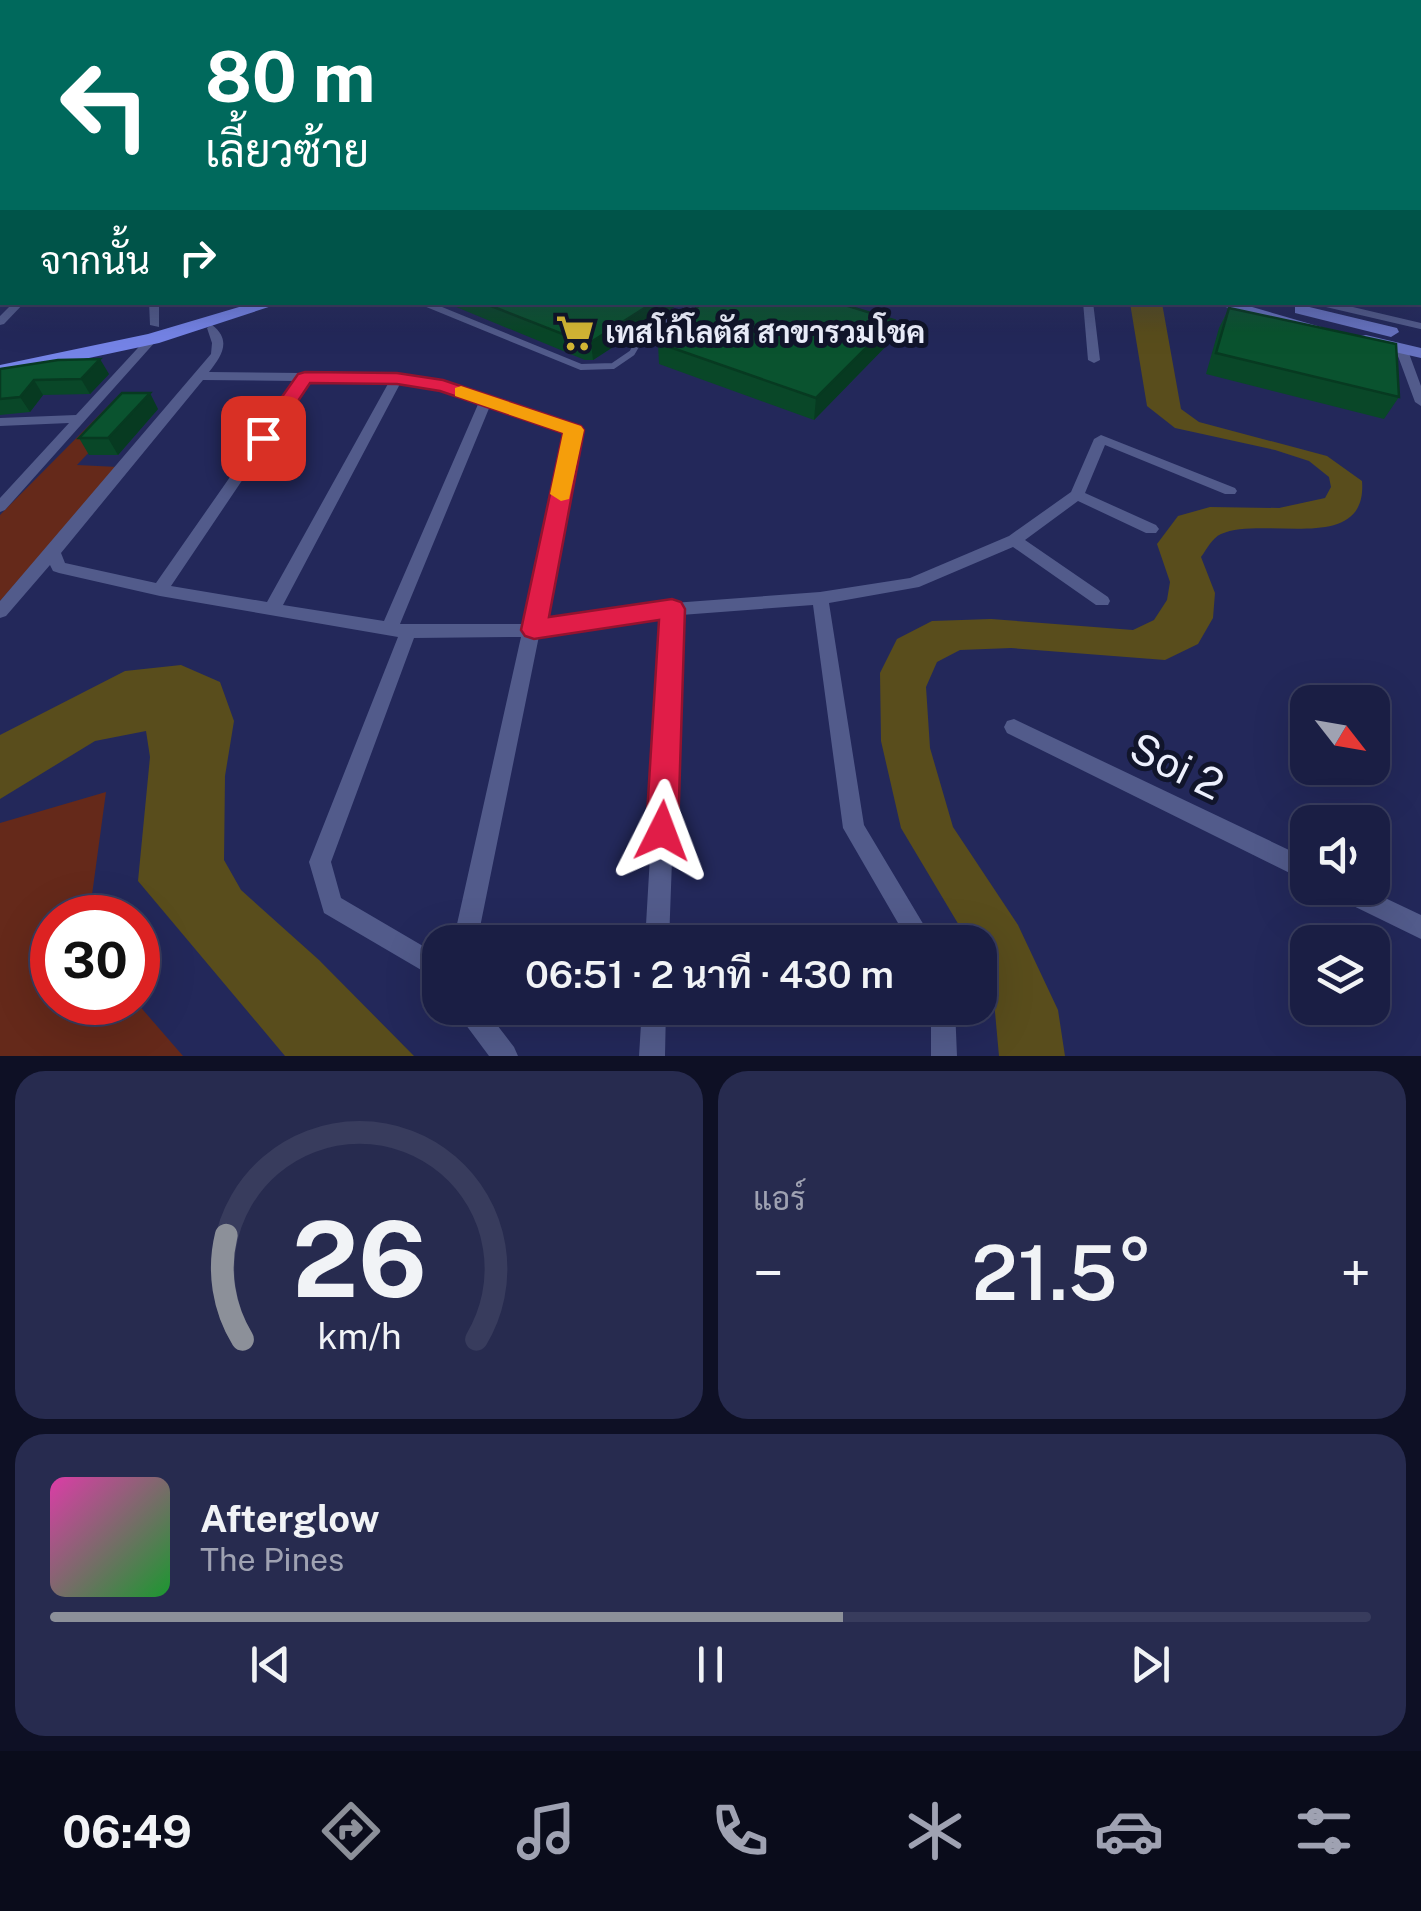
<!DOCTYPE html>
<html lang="th">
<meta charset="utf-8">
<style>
body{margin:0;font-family:"Public Sans",Sarabun,sans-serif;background:#272b4f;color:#f1f3f6;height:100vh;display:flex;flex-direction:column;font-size:38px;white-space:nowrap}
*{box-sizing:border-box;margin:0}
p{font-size:32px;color:#9fa2b2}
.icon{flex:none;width:55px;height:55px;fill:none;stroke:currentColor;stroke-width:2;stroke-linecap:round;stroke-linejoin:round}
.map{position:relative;height:1056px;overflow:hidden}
.details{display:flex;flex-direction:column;gap:15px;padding:15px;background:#0e1025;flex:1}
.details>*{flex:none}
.banner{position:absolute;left:0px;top:0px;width:1422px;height:305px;box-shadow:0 10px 40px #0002,0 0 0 2px #383c5d;background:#00695c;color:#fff;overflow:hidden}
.needle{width:65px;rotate:121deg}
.controls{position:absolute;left:1290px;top:685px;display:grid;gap:20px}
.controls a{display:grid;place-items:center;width:100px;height:100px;border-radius:20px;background:#1a1e44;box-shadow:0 10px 40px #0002,0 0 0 2px #383c5d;font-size:50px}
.speed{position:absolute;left:30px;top:895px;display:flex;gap:20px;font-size:50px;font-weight:700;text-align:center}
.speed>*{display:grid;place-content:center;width:130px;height:130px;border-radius:50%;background:#1a1e44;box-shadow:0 10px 40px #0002,0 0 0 2px #383c5d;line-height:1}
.speed .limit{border:15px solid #d22;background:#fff;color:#111}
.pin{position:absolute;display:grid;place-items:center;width:85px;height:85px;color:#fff;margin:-42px;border-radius:20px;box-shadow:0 5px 15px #0006}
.me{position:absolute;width:110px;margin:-55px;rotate:3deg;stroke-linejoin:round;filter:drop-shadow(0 0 8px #0008)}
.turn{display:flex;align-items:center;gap:35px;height:210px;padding:0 40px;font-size:45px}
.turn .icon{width:130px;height:130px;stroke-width:2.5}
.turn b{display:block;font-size:70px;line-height:85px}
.then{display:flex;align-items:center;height:95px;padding:0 40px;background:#0003;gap:20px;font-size:38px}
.big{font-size:75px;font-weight:600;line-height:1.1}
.details .card{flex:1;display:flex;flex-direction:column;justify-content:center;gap:15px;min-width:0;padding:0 35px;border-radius:30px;background:#272b4f}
.details .dial{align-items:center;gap:0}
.dial svg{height:260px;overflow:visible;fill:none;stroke:#383c5d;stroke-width:7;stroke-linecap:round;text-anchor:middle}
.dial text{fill:#f1f3f6;stroke:none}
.song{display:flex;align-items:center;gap:30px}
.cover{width:120px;height:120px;border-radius:15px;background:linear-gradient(135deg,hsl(320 70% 55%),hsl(130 70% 35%))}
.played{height:10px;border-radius:5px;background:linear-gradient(90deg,#8c9099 60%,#383c5d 60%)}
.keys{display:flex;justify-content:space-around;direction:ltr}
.heat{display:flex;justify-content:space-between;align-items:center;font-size:55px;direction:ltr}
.details .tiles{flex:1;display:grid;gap:15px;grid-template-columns:1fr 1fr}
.card:last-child{grid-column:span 2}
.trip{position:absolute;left:422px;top:925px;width:575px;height:100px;border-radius:30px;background:#1a1e44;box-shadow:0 10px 40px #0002,0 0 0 2px #383c5d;font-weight:600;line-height:100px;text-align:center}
.menu{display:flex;height:160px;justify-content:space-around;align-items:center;background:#0a0c1b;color:#9fa2b2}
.menu .icon{width:70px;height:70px}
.menu .active{color:#8c9099}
.menu b{font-size:45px;color:#f1f3f6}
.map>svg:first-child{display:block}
</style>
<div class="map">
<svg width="1421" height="1056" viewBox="0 0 1421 1056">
<rect width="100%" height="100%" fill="#23285a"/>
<path fill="#65291a" d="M118 396 141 397 77 465 118 467 0 601V515Z
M106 792 89 917 52 918V1002L137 1003 183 1056H0V823Z"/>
<path fill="#594d1c" d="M1130 303H1162L1181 409 1199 422 1327 456 1362 481C1368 556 1264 515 1221 534 1212 538 1207 549 1201 557L1215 593 1213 618 1198 644 1165 660 1011 648 960 650 937 662 926 687 930 748 953 827 1018 925 1058 1010 1065 1056H999L994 1001 980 968V942H969L901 828 881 741 880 673 897 639 932 621 991 619 1133 630 1154 620 1167 600 1170 582 1157 544 1178 516 1210 507 1279 508 1325 498 1331 487 1329 477 1309 461 1275 450 1175 428 1147 406Z
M181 665 220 682 234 721 225 776 224 860 241 890 319 960 414 1056H285L138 881 150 757 146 731 95 741 0 799V735L125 671Z"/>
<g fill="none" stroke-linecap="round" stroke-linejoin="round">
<path stroke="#525b8b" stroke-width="6" d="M422 302 581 367 613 366 632 353 639 341 697 302
M1318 302 1421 326"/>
<path fill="#525b8b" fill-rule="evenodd" d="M1420 212H1421V218H1420Z
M1420 289H1421V295H1420Z
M14 302H25L4 324 0 325V316Z
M149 302H159V327L150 325Z
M1083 302H1093L1100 360 1094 363 1088 360Z
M212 325C232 340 222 356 209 372L397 374 447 383 579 427 581 430 542 622 673 603 820 592 910 578 1009 536 1071 492 1094 439 1101 435 1235 488 1237 491 1235 494H1225L1105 445 1085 493 1156 525 1159 529 1156 533H1146L1078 501 1025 540 1108 597 1110 601 1108 605H1096L1013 547 919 587 829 603 864 825 934 942H909L843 828 813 605 681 615 669 942H645L664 617 539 636 477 942H453L521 637 414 638 331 862 341 898 440 956V981L324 913 309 862 398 637 160 596 59 573 53 571 50 565 6 616 0 618V601L211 354 212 343 207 328ZM203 380 297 381 156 583 65 563 61 553ZM309 381 389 382 267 602 171 586ZM401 382 441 389 479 402 384 621 283 605ZM490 406 567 432 524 624H400Z
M152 336 158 339 156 341 5 510 0 512V498L69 423 0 426V418L76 415 148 337Z
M1401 345 1407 348 1421 386V406L1415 402 1395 348Z
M1014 719 1308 859V882L1007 733 1004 727 1007 721Z
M1330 888H1364L1421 915V939L1333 896Z
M457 1008H484L514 1047 518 1056H489L460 1017Z
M642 1008H666L665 1056H639Z
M931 1008H955L957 1056H931Z"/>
<path fill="#6672bf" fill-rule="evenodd" d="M1208 302H1235L1328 329 1320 334Z
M1301 305 1397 328 1399 332 1391 337 1295 313V307Z
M1366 335 1421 348V358L1360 344V336Z"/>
<path fill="#7584e7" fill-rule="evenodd" d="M256 302H284L159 343 0 377V365L148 334Z"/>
</g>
<path fill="#094728" d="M444 302H682L593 360H585Z
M1229 308 1399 397 1384 419 1206 374 1219 328Z
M891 341 814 420 659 364 658 343Z
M0 369 109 374 90 394 43 395 30 412 0 415Z
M158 409 118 455H89L79 438Z"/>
<path fill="#073a21" d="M654 302H682L593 360 591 342Z
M894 320 891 341 814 420 816 398Z
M100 359 109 374 90 394 81 379Z
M34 380 43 395 30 412 20 397Z
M150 393 158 409 118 455 108 438Z"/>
<path fill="#0a532f" stroke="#073a21" stroke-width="2.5" d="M481 302H654L591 342H583Z
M703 302H835L894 320 816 398 658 343Z
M1229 308 1396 344 1399 397 1216 353Z
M100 359 81 379 34 380 20 397 0 399V369L58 360Z
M122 393H150L108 438H79Z"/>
<linearGradient id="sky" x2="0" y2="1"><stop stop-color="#131632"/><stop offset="0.55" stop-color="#3f4876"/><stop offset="1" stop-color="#3f4876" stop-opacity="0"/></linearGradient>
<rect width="1421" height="332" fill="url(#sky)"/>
<path fill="#e11d48" stroke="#92132f" stroke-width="2.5" d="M305 372 397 373 443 380 581 426 584 430 549 617 672 599 681 602 685 609 678 831 674 842 662 846 651 842 646 831 659 620 534 639 525 636 521 630 563 433 440 391 397 384 310 383 270 443H256L253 438 298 374Z"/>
<path fill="#f59e0b" d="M461 386 581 426 584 430 569 499 561 501 550 494 563 433 455 396V388Z"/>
<defs>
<g id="supermarket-bare" transform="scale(3)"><path d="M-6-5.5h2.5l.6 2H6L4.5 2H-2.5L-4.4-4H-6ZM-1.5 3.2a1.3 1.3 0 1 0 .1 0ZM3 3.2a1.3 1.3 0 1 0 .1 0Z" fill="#d4b635" stroke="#11152b" stroke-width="2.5" paint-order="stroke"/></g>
</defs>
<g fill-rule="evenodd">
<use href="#supermarket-bare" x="575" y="333"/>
</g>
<g text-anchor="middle" stroke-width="10" stroke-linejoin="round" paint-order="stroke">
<g font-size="30" font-weight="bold" fill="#edf0fd" stroke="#11152b" text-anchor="start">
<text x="605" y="343">เทสโก้โลตัส สาขารวมโชค</text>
</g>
<g font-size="42" fill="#edf0fd" stroke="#11152b">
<text transform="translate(1177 766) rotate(26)" y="15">Soi 2</text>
</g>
</g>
</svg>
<div class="controls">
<a><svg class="needle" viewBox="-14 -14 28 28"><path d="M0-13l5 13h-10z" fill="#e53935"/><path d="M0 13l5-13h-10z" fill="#9fa2b2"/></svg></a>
<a><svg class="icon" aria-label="sound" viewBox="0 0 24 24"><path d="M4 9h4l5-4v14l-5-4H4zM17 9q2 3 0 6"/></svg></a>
<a><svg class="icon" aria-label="layers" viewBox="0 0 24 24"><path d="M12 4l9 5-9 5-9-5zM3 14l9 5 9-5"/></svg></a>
</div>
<div class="speed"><div class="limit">30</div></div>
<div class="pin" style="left:263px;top:438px;background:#d93025"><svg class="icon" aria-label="arrive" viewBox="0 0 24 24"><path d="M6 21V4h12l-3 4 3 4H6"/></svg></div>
<svg class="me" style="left:662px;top:831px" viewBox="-20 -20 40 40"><path d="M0-17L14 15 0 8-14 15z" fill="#e11d48" stroke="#fff" stroke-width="4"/></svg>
<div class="trip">06:51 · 2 นาที · 430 m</div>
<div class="banner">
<div class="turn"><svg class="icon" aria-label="left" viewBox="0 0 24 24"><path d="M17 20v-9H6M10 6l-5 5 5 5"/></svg><div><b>80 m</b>เลี้ยวซ้าย</div></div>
<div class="then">จากนั้น<svg class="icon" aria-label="right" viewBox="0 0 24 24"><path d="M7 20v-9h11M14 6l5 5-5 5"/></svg></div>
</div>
</div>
<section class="details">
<div class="tiles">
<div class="card dial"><svg viewBox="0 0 100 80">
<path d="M14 69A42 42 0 1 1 86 69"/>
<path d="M14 69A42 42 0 0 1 9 37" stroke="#8c9099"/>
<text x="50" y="56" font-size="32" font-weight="700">26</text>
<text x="50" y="72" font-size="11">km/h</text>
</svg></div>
<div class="card"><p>แอร์</p>
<div class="heat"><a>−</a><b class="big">21.5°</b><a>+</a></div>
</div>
<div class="card">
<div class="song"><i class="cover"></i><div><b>Afterglow</b><p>The Pines</p></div></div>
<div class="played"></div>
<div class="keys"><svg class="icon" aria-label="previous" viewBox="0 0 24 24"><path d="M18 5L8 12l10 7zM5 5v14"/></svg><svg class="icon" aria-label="pause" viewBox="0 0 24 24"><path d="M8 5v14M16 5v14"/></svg><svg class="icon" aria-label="next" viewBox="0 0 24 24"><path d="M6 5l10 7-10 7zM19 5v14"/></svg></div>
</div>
</div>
</section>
<nav class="menu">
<b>06:49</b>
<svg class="icon active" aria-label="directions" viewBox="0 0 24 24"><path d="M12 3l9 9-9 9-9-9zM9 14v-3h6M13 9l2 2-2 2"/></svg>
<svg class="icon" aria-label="music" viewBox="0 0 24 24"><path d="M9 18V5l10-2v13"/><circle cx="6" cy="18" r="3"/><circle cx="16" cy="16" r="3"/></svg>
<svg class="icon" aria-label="phone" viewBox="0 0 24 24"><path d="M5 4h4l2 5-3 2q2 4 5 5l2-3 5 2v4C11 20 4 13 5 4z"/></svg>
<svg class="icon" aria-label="climate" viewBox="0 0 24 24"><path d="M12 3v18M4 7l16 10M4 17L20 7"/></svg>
<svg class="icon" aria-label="car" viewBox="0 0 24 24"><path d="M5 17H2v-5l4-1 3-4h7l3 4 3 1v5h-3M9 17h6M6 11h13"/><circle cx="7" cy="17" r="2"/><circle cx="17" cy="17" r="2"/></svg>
<svg class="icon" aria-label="filters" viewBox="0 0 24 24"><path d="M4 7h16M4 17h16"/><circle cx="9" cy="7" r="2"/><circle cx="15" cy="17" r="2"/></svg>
</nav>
